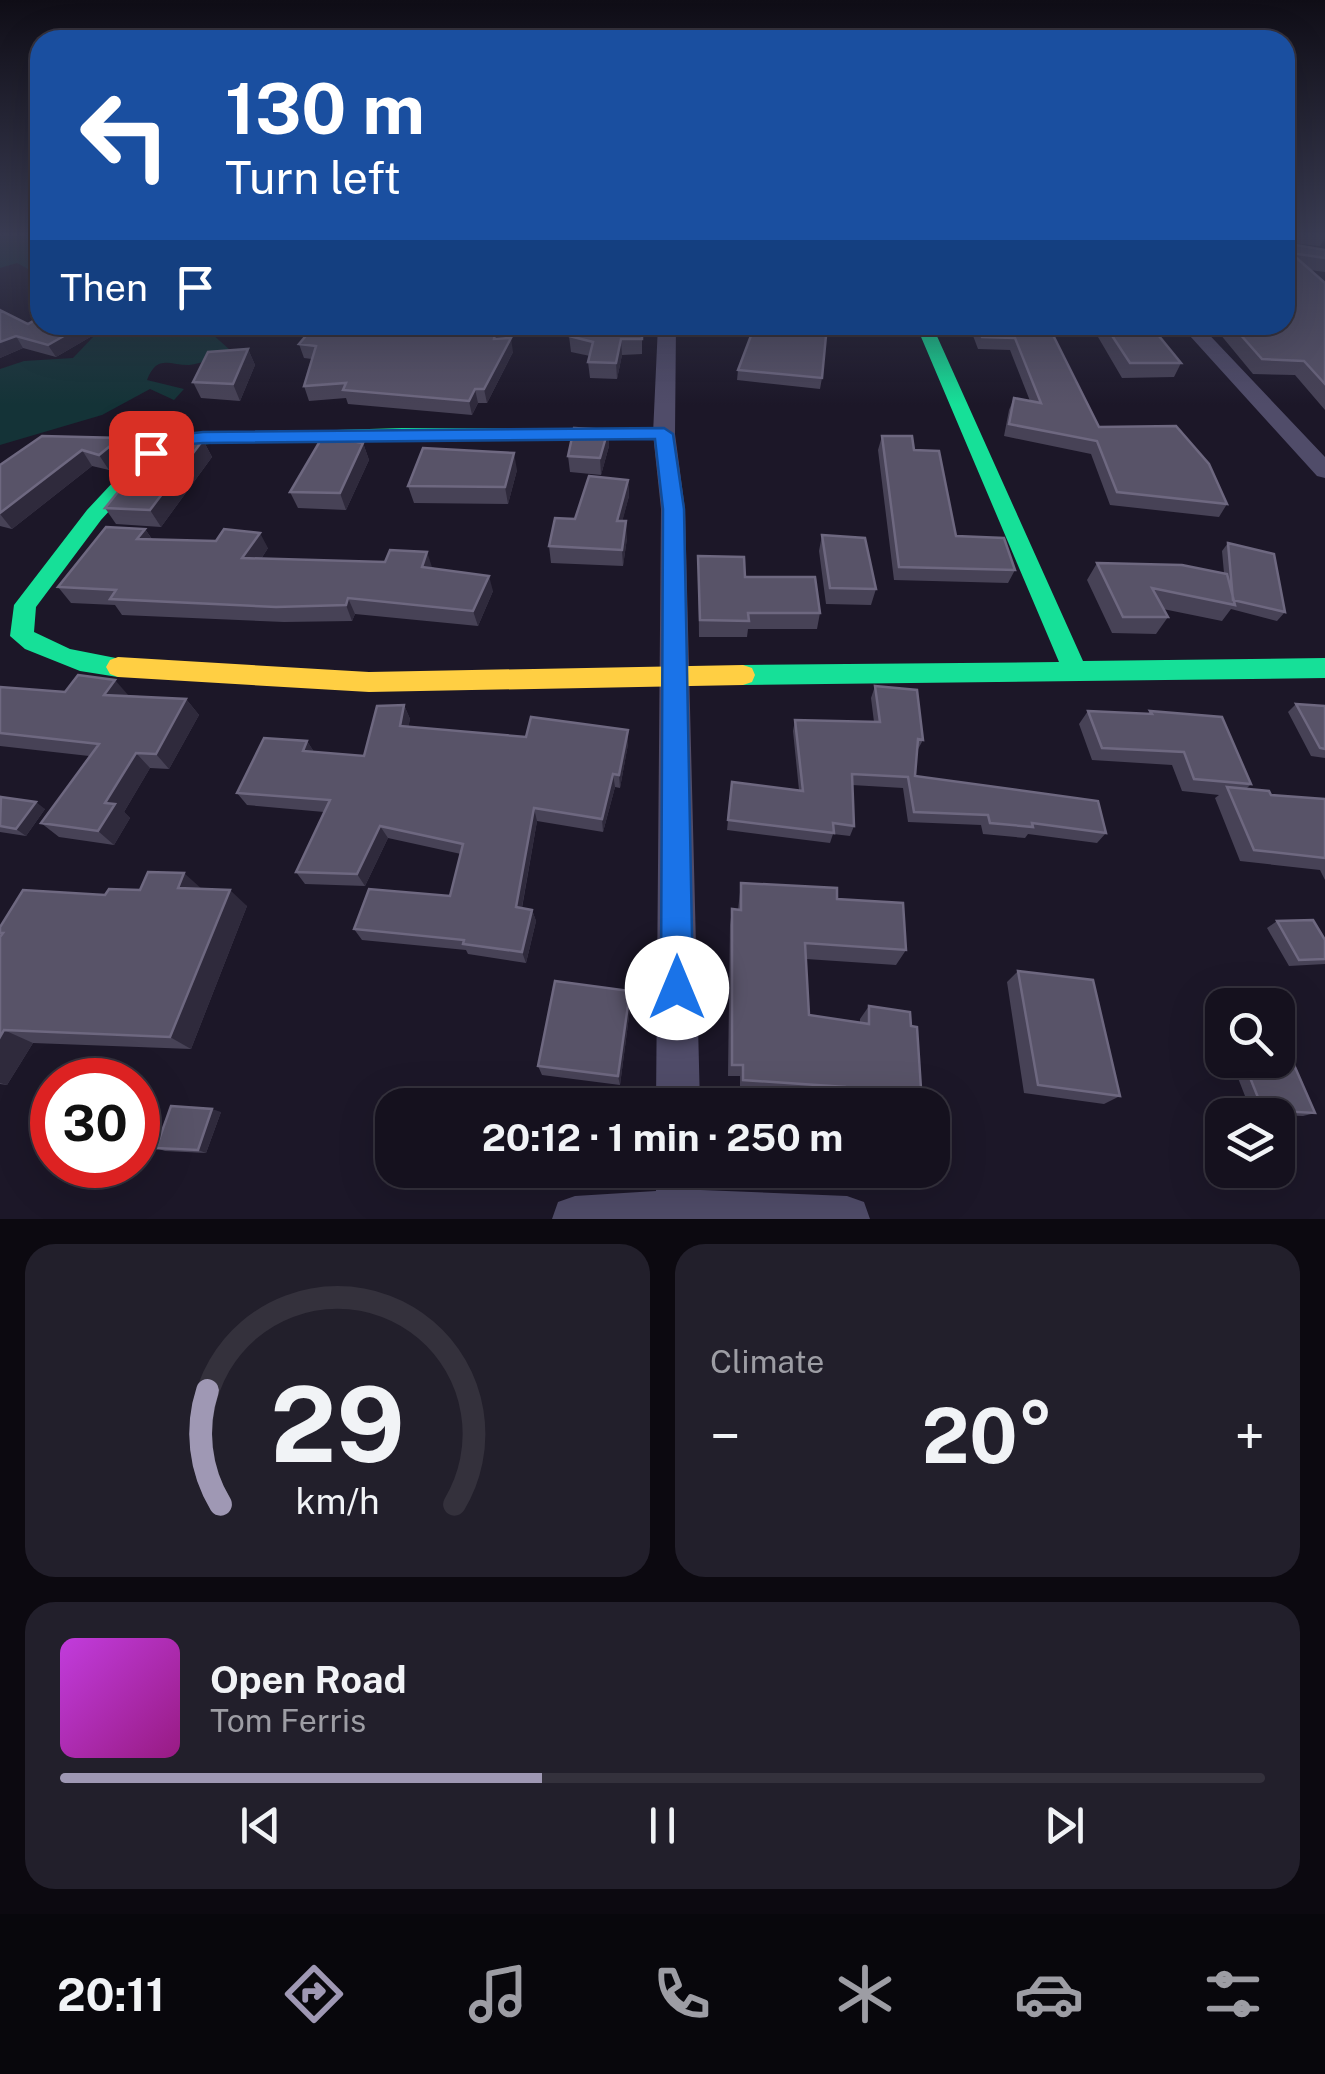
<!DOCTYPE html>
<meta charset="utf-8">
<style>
body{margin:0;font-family:"Public Sans",sans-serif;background:#221f2b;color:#f1f3f6;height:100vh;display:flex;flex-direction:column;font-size:38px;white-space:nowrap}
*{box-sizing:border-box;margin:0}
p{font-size:32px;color:#9d9da4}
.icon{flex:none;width:55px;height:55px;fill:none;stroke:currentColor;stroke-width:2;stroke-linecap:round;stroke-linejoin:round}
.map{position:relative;height:1219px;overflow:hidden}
.drawer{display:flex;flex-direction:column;gap:25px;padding:25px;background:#0c0910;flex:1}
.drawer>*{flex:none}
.guide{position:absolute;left:30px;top:30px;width:1265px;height:305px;border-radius:30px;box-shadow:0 10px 40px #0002,0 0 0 2px #34313c;background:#1a4fa0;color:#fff;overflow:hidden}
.fabs{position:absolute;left:1205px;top:988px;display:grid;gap:20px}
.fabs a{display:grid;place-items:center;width:90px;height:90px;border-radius:20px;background:#15111e;box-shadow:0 10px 40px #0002,0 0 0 2px #34313c;font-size:50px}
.speed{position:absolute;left:30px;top:1058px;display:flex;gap:20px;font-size:50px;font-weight:700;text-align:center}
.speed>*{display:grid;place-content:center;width:130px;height:130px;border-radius:50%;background:#15111e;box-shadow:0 10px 40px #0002,0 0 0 2px #34313c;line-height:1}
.speed .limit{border:15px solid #d22;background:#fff;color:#111}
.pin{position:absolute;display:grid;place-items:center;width:85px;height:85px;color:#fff;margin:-42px;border-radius:20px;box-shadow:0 5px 15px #0006}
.me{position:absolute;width:110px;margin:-55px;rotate:0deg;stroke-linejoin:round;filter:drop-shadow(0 0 8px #0008)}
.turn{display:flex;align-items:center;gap:35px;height:210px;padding:0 30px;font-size:45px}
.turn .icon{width:130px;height:130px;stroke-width:2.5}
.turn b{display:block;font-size:70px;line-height:85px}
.then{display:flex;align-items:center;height:95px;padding:0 30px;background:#0003;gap:20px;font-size:38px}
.big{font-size:75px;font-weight:700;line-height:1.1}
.drawer .card{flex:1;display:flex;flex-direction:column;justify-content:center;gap:15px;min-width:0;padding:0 35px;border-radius:30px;background:#221f2b}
.drawer .dial{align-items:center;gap:0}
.dial svg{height:260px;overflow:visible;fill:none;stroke:#34313c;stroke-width:7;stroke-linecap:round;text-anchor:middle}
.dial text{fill:#f1f3f6;stroke:none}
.song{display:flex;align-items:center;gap:30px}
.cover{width:120px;height:120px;border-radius:15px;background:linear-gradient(135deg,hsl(290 70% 55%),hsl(310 70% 35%))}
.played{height:10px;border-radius:5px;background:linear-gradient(90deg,#9f98b4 40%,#34313c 40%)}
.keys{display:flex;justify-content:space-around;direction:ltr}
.heat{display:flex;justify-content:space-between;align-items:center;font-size:55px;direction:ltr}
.drawer .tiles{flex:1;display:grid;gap:25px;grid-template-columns:1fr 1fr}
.card:last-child{grid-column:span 2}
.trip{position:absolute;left:375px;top:1088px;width:575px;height:100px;border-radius:30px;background:#15111e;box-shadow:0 10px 40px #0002,0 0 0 2px #34313c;font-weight:700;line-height:100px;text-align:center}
.menu{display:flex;height:160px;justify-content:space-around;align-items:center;background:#08070c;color:#9d9da4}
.menu .icon{width:70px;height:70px}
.menu .active{color:#9f98b4}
.menu b{font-size:45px;color:#f1f3f6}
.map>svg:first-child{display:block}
</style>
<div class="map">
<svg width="1325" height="1219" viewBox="0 0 1325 1219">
<rect width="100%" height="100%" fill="#1c1728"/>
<path fill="#143337" d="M0 234H40V265L28 269 17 263 0 268Z
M113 325H209L211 333 230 350C219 355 202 364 189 365 169 365 157 354 147 380L184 389 174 400 150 389 102 415 0 445V369L24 361 73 358 94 336Z"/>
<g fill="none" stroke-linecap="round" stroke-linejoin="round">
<path fill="#504c69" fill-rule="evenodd" d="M658 325H676L675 434 685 509 700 1105H656L661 509 653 434Z
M1180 325H1200L1325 457V478L1317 476Z
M655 1170H701V1190L847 1196 864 1202 870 1219H552L558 1202 575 1196 656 1191Z"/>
<path fill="#16e098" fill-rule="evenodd" d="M916 325H932L1083 661 1325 658V678L743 685 734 682 731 675 734 668 743 665 1059 662Z
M402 428 664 429 673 434 664 439 402 438 179 445 158 457 101 520 36 607 34 632 70 649 126 660 130 667 126 674 118 677 80 671 25 649 10 636 14 605 87 510 144 449 175 435Z"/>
<path fill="#ffcf43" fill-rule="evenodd" d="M118 657 369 672 743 665 752 668 755 675 752 682 743 685 369 692 118 677 110 674 106 667 110 660Z"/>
</g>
<path fill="#474256" d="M1285 234H1325V238L1320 246 1290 243V244L1325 250V272L1310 270 1325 283V410L1295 375 1253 374 1220 334 1223 328 1220 325H1285Z
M0 310 28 324 85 325 92 336 56 357 23 348 0 358Z
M642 325V354L622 355 617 379 590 378 588 362 590 356 571 352 569 336Z
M969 325H1048L1099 427 1227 504 1219 517 1110 505 1091 454 1004 436 1009 410 1014 398 1030 401 1010 350 978 349Z
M1091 325H1150L1181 363 1174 377 1122 378Z
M476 329 477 335 495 334V339L513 352 487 403H478L472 415 348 404 346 398 309 401 304 386 312 359 304 358 299 344Z
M248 349 255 365 240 401 201 398 193 382Z
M738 370 822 378 820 389 737 380Z
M608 430 609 446 601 475 570 472 568 456Z
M42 436 129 453 109 470 92 466 12 529 0 526V465Z
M882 436 914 450 956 536 1015 570 1008 583 894 580 878 450Z
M203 440 212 457 161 527 116 524 105 508Z
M363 443 369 460 346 510 298 508 290 492Z
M517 470 508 504 414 503 408 486Z
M628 480 629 496 622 521 627 538 623 566 551 563 549 546 575 519Z
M145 529 152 539 268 548 261 559 432 567 493 591 478 626 355 614 352 621 284 622 122 615 115 605 71 603 58 587Z
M822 535 876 589 871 605 826 604 819 551Z
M1228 543 1285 612 1277 621 1231 609 1222 621 1163 609 1168 617 1156 634 1112 633 1087 580 1097 563 1224 573 1222 551Z
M698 556 820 613 817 629H748L747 637H699Z
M875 686 923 740 917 751 915 776 1106 833 1097 843 1028 834 1025 838 983 834 981 825 908 822 903 788 852 785 854 826 850 836 833 834 830 843 727 830 732 782 799 790 793 731 795 720 874 722 871 698Z
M0 687 186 699 199 715 169 769 150 768 124 812 130 818 114 845 59 837 41 823 89 756 0 746Z
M1296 704 1325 706V758L1311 756 1288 712Z
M404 705 410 719 408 727 526 737 628 744 620 788 615 787 603 832 537 821 522 908 532 910 536 921 526 963 468 954 466 950 362 940 354 929 450 896 461 854 388 838 365 886 305 884 296 872 324 812 247 805 237 793 307 741 314 752 364 756Z
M1088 711 1148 714 1150 711 1251 784 1246 789 1271 795 1325 799V880L1320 870 1240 861 1215 798 1219 795 1182 791 1172 765 1092 760 1079 724Z
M0 798 45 809 26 836 0 832Z
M741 883 837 899 906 950 896 965 806 959 809 1015 860 1022V1019L869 1006 911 1026 922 1104 837 1105V1097L740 1091V1076H728L730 925 732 909 738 910Z
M201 889 247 906 191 1049 33 1043 7 1085 0 1084V927L105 895 140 890Z
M1277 921 1325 940V964L1289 966 1267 928Z
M1018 971 1120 1096 1104 1104 1024 1093 1007 982Z
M631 1001 620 1085 542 1075 538 1066Z
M1231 1060H1278L1315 1113 1303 1116 1252 1114Z
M221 1112 206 1153 165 1151 156 1148Z"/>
<path fill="#2f2a3c" d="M83 325H85L92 336 56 357 48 345Z
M16 336 23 348 0 358V342Z
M511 338 513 352 487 403 484 389Z
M621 339 622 355 617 379 616 363Z
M248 349 255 365 240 401 233 384Z
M475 389 478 403 472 415 469 401Z
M608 430 609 446 601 475 600 458Z
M120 438 129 453 109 470 99 455Z
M203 440 212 457 161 527 150 510Z
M363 443 369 460 346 510 340 493Z
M82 450 92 466 12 529 0 514Z
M514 453 517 470 508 504 505 487Z
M628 480 629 496 618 538 617 521Z
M626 521 627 538 623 566 622 550Z
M145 529 155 544 137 539Z
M260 533 268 548 251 574 242 558Z
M427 552 432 567 427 583 422 567Z
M489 576 493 591 478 626 473 611Z
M348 598 355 614 352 621 346 605Z
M115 680 129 696 104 695Z
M186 699 199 715 169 769 156 754Z
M404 705 410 719 406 740 400 726Z
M628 730V744L620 788 619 775Z
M307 741 316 755 303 751Z
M136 753 150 768 124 812 130 818 114 845 98 831 105 803Z
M613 774 615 787 603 832 602 819Z
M36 802 45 809 26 836 16 829Z
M534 808 537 821 520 918 516 907Z
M380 826 388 838 365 886 357 874Z
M184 873 203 890 178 888Z
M230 890 247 906 191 1049 170 1037Z
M532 910 536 921 526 963 522 952Z
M630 991 631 1001 620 1085 618 1076Z
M4 1030 33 1043 7 1085 0 1083V1037Z
M212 1109 221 1112 206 1153 198 1150Z"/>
<path fill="#585368" stroke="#6e6880" stroke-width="2.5" d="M1285 234H1290V244L1325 250V258L1291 253 1325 283V384L1304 361 1262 359 1232 325H1285Z
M0 310 28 324 40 317V325H83L48 345 16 336 0 342Z
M315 325H460L458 330 476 329 475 335 495 334 494 339 511 338 484 389H475L469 401 343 390 346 383 304 386 316 346 299 344Z
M575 325H642V339H621L616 363 588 362 593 342 569 336Z
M755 325H827L822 378 738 370Z
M977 325H1048L1099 427 1176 426 1209 464 1227 504 1117 492 1097 441 1009 424 1014 398 1041 403 1015 338 982 337Z
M1105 325H1150L1181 363H1130Z
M248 349 233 384 193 382 208 352Z
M574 428 608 430 600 458 568 456Z
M42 436 120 438 99 455 82 450 0 513V465Z
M323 436 363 443 340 493 290 492Z
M882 436H912L914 450 939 451 956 536 1004 538 1015 570 899 567Z
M169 439 203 440 150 510 105 508 155 446Z
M423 448 514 453 505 487 408 486Z
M589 476 628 480 617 521H626L622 550 549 546 555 518 575 519Z
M106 527 145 529 137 539 216 541 224 529 260 533 242 558 385 562 390 550 427 552 422 567 489 576 473 611 348 598 346 605 276 607 110 599 116 590 58 587Z
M822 535 865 538 876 589 830 588Z
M1228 543 1274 554 1285 612 1233 600Z
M698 556 744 557 745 577H815L820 613H748L749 621 700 620Z
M1097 563 1182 565 1227 574 1235 605 1152 588 1168 617H1123Z
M78 675 115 680 104 695 186 699 156 754 136 753 105 803 115 804 98 831 41 823 99 744 0 733V687L65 692Z
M875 686 917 690 923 740 918 739 915 776 1098 801 1106 833 1032 823 1033 827 990 823 988 815 914 812 908 777 852 774 854 826 833 823 834 833 728 820 732 782 803 791 795 720 880 722Z
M1296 704 1325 706V749L1320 748Z
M404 705 400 726 526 737 531 717 628 730 619 775 613 774 602 819 534 808 516 907 532 910 522 952 463 944 464 940 354 929 369 889 450 896 463 844 380 826 357 874 296 872 330 800 237 793 264 738 307 741 303 751 364 756 377 706Z
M1088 711 1152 714 1150 711 1222 717 1251 784 1194 779 1184 752 1102 748Z
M1227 787 1269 791 1271 795 1325 799V858L1254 850Z
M1 797 36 802 16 829 0 826Z
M148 872 184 873 178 888 230 890 170 1037 4 1030 0 1037V937L3 933H0V927L23 890 105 895 109 889 140 890Z
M741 883 837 888V899L903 903 906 950 805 943 809 1015 869 1024V1006L910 1012 911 1026 917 1027 922 1104 896 1101V1105H845V1087L743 1080V1065H732V909L741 910Z
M1313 920 1325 940V959L1299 960 1277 921Z
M1018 971 1093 980 1120 1096 1038 1085Z
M555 981 630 991 618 1076 538 1066Z
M1278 1057 1291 1058 1315 1113 1263 1110 1243 1060H1278Z
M171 1106 212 1109 198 1150 156 1148Z"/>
<linearGradient id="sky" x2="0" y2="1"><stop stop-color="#0f0d16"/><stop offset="0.58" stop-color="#3a3c53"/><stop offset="1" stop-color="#3a3c53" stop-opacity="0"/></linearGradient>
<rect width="1325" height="405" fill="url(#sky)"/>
<path fill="#1a73e8" stroke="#114b97" stroke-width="2.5" d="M664 428 673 434 684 509 693 988 689 1000 677 1005 665 1000 661 988 663 509 655 439 203 443 179 445 151 459 141 453 169 436 203 432Z"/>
</svg>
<div class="fabs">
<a><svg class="icon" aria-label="search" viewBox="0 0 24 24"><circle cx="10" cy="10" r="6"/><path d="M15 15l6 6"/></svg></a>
<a><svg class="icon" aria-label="layers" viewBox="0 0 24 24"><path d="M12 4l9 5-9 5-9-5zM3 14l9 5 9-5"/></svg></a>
</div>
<div class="speed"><div class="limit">30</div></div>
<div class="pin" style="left:151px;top:453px;background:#d93025"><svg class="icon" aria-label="arrive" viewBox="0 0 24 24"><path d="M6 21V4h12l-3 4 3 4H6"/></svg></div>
<svg class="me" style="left:677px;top:988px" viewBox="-20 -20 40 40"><circle r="19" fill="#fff"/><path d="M0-13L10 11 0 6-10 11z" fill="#1a73e8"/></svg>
<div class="trip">20:12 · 1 min · 250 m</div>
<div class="guide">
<div class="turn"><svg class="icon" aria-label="left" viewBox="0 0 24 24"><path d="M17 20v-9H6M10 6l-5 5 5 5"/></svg><div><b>130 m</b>Turn left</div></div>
<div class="then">Then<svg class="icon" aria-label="arrive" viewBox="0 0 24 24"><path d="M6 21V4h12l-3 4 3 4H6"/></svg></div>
</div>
</div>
<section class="drawer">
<div class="tiles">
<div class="card dial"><svg viewBox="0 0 100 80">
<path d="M14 69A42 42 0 1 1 86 69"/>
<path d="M14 69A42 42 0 0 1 10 34" stroke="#9f98b4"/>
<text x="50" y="56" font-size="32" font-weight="700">29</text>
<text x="50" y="72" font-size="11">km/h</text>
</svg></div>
<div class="card"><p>Climate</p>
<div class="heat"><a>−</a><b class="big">20°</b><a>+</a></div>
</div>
<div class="card">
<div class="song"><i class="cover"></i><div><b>Open Road</b><p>Tom Ferris</p></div></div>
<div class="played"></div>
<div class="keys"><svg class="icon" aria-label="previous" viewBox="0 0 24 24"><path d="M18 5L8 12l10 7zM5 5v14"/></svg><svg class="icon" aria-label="pause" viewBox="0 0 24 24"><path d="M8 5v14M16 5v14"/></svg><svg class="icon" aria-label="next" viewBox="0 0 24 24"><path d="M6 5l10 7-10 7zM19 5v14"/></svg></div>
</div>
</div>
</section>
<nav class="menu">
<b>20:11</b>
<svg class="icon active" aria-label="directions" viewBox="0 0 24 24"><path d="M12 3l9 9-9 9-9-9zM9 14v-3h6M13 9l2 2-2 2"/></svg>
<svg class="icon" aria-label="music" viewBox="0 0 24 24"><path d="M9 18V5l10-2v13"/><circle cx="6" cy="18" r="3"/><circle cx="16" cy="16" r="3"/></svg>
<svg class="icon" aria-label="phone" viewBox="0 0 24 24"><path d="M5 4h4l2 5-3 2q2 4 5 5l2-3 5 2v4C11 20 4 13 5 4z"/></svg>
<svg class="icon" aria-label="climate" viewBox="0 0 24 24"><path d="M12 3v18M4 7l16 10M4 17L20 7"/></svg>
<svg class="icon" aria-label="car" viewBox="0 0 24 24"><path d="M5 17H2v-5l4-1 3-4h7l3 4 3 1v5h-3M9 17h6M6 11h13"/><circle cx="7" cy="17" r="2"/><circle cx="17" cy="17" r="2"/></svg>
<svg class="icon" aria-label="filters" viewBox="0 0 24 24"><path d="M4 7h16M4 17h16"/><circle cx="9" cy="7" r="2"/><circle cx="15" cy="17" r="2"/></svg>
</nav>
